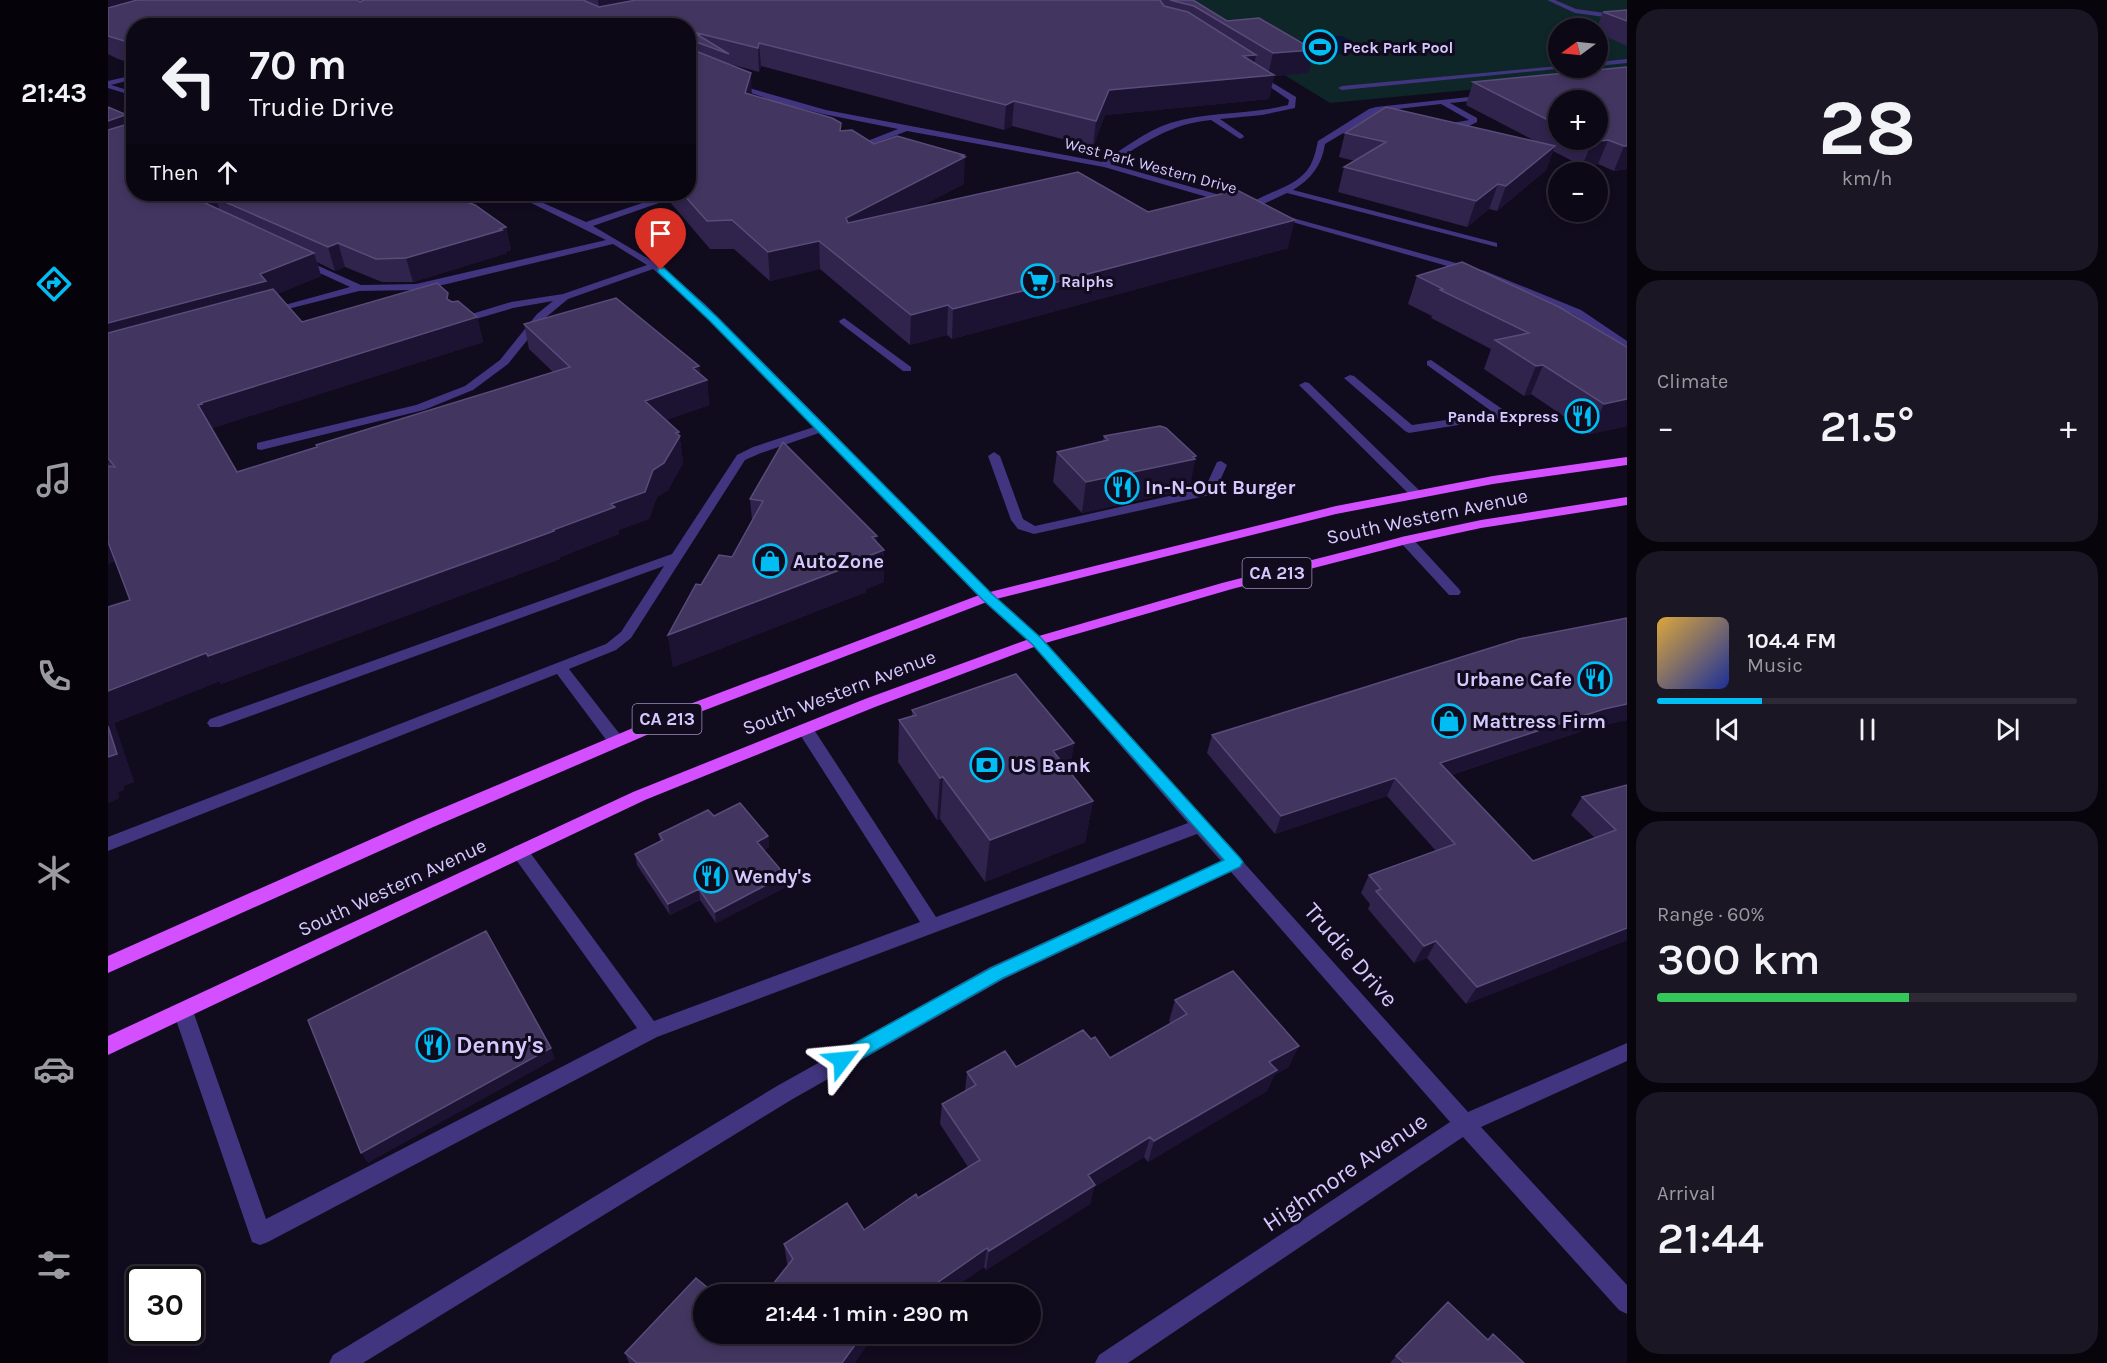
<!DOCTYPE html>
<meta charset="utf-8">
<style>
body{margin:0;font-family:Karla,sans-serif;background:#1b1623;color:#f1f3f6;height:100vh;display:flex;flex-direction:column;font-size:22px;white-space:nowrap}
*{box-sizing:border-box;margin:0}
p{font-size:20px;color:#9a9aa1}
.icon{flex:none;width:33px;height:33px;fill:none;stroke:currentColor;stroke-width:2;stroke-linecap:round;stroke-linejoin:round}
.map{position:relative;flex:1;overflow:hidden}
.drawer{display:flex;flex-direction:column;gap:9px;padding:9px;background:#07040c;width:480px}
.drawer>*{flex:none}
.top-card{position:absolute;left:18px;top:18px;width:570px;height:183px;border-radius:24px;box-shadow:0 3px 9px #0003,0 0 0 2px #2d2935;background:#0d0816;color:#f1f3f6;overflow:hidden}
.needle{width:39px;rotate:255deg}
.buttons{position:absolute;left:1440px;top:18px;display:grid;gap:12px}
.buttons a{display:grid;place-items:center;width:60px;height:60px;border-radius:50%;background:#0d0816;box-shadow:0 3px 9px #0003,0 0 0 2px #2d2935;font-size:30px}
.speed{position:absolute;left:18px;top:1266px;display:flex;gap:12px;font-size:30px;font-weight:700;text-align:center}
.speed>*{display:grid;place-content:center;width:78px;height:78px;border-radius:50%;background:#0d0816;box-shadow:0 3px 9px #0003,0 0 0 2px #2d2935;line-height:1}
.speed .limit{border:3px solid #111;border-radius:9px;background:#fff;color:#111}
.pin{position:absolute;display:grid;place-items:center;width:51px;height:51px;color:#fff;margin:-62px -26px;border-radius:50% 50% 50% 0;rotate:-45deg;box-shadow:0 0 6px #0007}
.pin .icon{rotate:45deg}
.me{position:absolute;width:66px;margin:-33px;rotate:61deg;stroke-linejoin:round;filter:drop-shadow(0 0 4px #0008)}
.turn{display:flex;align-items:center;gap:21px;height:126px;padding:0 24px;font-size:27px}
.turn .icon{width:78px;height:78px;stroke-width:2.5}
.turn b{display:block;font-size:42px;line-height:51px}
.then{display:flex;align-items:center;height:57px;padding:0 24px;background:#0003;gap:12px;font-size:22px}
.big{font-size:45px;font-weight:600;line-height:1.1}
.drawer .tile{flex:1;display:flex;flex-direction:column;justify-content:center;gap:9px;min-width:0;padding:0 21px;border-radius:24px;background:#1b1623}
.drawer .dial{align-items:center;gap:0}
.dial b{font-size:78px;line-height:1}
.song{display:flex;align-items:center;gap:18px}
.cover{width:72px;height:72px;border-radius:9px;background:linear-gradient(135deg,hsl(40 70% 55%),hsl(230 70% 35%))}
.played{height:6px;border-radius:3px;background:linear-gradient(90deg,#00bdf3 25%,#2d2935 25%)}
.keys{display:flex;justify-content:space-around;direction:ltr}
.heat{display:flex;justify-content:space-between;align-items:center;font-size:33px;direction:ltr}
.charge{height:9px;border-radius:4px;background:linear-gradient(90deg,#34c759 60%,#2d2935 0)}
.trip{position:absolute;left:585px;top:1284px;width:348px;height:60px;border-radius:30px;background:#0d0816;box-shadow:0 3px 9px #0003,0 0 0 2px #2d2935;font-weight:600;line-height:60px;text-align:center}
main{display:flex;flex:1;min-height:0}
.tab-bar{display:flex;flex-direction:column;width:108px;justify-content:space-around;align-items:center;background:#050309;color:#9a9aa1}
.tab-bar .icon{width:42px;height:42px}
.tab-bar .current{color:#00bdf3}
.tab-bar b{font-size:27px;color:#f1f3f6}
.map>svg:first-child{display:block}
</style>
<main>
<nav class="tab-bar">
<b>21:43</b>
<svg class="icon current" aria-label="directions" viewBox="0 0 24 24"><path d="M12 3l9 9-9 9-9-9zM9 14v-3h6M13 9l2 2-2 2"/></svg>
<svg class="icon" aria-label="music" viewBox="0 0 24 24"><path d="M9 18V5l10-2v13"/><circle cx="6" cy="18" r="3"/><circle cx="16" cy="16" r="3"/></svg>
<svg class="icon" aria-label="phone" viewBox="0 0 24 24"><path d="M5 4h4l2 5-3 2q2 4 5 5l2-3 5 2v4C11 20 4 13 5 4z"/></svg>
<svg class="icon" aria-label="climate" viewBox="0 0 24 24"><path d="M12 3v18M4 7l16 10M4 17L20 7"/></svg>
<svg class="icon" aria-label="car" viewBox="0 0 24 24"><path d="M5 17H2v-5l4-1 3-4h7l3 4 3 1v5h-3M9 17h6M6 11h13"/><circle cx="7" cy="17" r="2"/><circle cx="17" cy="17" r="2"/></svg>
<svg class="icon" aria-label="filters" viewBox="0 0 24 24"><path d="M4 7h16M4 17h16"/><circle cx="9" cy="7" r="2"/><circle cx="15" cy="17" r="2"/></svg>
</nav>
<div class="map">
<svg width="1519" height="1363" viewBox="0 0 1519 1363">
<rect width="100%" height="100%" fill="#110b1e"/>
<path fill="#0e2628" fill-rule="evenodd" d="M1054 0H1519V75L1222 103ZM1450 28H1490V68H1450Z"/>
<path fill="#07143b" d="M1229 36H1234L1263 52 1193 57 1168 43Z"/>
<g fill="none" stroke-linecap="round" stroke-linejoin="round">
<path fill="#40357e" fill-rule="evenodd" d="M1439 0H1447L1468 9 1519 16V20L1467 13Z
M1519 59V63L1490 66V62Z
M1450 66 1458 68 1234 90 1230 88 1234 86Z
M1146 74H1150L1188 97 1187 108 1154 115 1112 119 1135 135 1136 137 1132 139 1103 120C1061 124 1037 143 1002 164L1126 199V203L1123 204 996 167 799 131 747 151H744V147L790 129 715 114 669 102 623 86 627 84 718 110 994 162C1016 149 1037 131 1062 123 1100 111 1142 115 1180 105L1181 100 1146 76Z
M26 75V79L3 85 26 92V96L0 88V81Z
M1380 95 1383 99 1342 103 1369 118V122L1361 126 1333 129V125L1361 120 1333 104 1272 111 1217 144C1214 165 1203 179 1185 190L1389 243V247L1179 193 1145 209 1138 207C1158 190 1190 189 1203 164 1207 156 1208 149 1210 141L1261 109 1268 107Z
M405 194H415L478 222 561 194H572L571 196 485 226 556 268 597 304 884 594 934 638 1360 1112 1519 1043V1061L1373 1127 1519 1285V1314L1511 1310 1355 1137 1020 1363H987L991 1355 1342 1122 1123 872 896 979 683 1100 255 1363H221L225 1355 669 1086 882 967 1113 861 1089 834 549 1037 160 1242 152 1245 144 1242 65 1011 68 1005 75 1003 82 1005 85 1011 158 1219 529 1028 406 857 403 852 406 847 412 845 418 847 546 1021 812 922 691 733 689 729 691 725H703L828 917 1080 823 924 644 874 600 711 433 653 453 637 460 523 638 508 650 461 669 514 737 516 741 514 745H502L449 674 0 851V837L498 644 513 632 556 566 112 727H102L99 723 102 719 564 554 629 455 645 447 706 427 589 308 545 269 460 299 437 318 400 364 365 390 316 410 153 450 149 449V443L308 405 357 386 392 360 429 314 445 301 405 308 351 324 346 321 347 319 403 302 455 294 539 265 505 244 339 284 308 290 251 291 160 314 155 311 242 287 192 264 190 262 195 259 253 285 308 284 498 240Z
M1163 212 1377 271 1473 310 1519 341V349L1465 314 1371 275 1163 216Z
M736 318 803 367V371H795L732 323 731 321Z
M1323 360 1400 413V417L1301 433 1297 431 1236 378 1242 375 1246 376 1304 425 1386 413 1319 365V361Z
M1197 382 1201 383 1313 492 1315 495 1313 498H1305L1193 387 1191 385Z
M886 452 892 456 915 519 927 526 1097 488 1109 462 1113 461 1119 465 1106 494 926 534 910 529 903 520 880 456Z
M1298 536 1303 537 1351 589 1353 592 1351 595H1341L1293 543 1291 540 1293 537Z"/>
<path fill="#d34fff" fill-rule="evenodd" d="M1519 457V465L1385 484 1228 514 884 600 592 712 323 828 0 973V956L311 818 582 704 874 594 1228 506 1385 476Z
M1519 497V505L1373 528 1299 544 1124 589 934 644 767 707 537 800 0 1055V1036L525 792 757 699 924 638 1114 583 1298 536 1373 520Z"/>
</g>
<path fill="#30234c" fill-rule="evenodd" d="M0 0H1085L1119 21 1206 50 1201 73 1166 76 1161 99 997 115 985 147 904 126 896 130 653 66 651 72 622 64 644 95 766 144 856 157V184L811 207 1040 212 1180 248 844 339 839 335 802 345 712 269 662 281 626 249H602L562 202 561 194H580V26H26V64L10 59 0 54Z
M1519 10V46L1490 33 1489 28 1495 12Z
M1519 67V169L1506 171 1490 164 1474 166 1445 151 1438 170 1389 211 1381 209 1359 227 1230 192 1236 167 1247 161 1231 157 1237 133 1427 141 1358 105 1365 82ZM1450 100 1490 140H1450Z
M0 107 26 118V194H348V198L398 227 403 250 399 251V253L305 282H274L237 267 227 271 209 262 213 276 169 294 194 322 342 301 369 317 375 342 104 428 129 472 208 447V445L445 372 421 349 416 324 591 366 592 374 599 380 601 405 558 420 571 432 575 463 560 490 549 497 541 519 510 530 511 534 452 557V559L113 684 112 681 6 723 26 782 15 786 16 790 10 792 11 798 0 803V607L22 600 7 561 0 564Z
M1354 262 1519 426 1482 434 1423 394 1416 396 1376 369 1383 349 1323 318 1324 316 1300 304 1309 276Z
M996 436 1082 487 1080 489 974 513 945 482 949 452 995 441Z
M675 442 776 550V582L758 589V592L565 667 560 635 624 557 644 520 642 499Z
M1519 618V720L1486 727 1343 775 1425 861 1487 838 1463 815 1474 797 1519 785V940L1358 1004 1319 958 1306 963 1260 909 1262 904 1253 893 1261 875 1328 851 1279 796 1167 834 1099 753 1104 735Z
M804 710 966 743 961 772 985 801 977 842 877 882 832 819 829 820 790 762 791 720 804 716Z
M606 816 660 836 661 847 656 850 678 887 608 923 592 900 562 915 529 865 527 854 552 842 551 834Z
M1067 1000 1181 1067 1166 1075 1159 1091 1040 1162 1036 1157 986 1187 982 1204 878 1270 876 1267 837 1294H657L680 1265 679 1263 676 1244 756 1230 860 1167 832 1124 834 1104 857 1091 859 1072 908 1067 983 1039 1002 1058 1063 1024 1061 1021Z
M596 1334 747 1363H521L517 1353Z
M1380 1339 1416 1363H1282L1288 1356Z"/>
<path fill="#1c1232" d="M0 0H83L0 24Z
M490 0H593L492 17Z
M651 43 653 66 651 72 650 48Z
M1206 50 1201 73 1166 76 1161 99 997 115 985 147 988 121 1001 90 1135 56 1148 55 1144 77 1160 76 1165 53Z
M643 73 644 97 637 93Z
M906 101 904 126 896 130 898 105Z
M17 115 25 136 0 144V121Z
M1500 140 1490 164 1474 166 1484 142Z
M1447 146 1438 170 1389 211 1398 186Z
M1516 146H1519V169L1506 171Z
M856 155 855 158 857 157 856 184 739 246 738 218Z
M1390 184 1381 209 1359 227 1368 201Z
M96 194H147L108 198 111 208 103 211 97 203Z
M333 194H348L351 209Z
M1187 220 1180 248 844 339 845 309Z
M398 227 403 250 399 251V253L305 282 298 258Z
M711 241 712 269 662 281 660 252Z
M230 243 237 267 227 271 220 247Z
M206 253 213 276 164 296 0 351V323L152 274Z
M840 305 839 335 802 345 803 315Z
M369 317 375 342 104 428 105 430 90 405 93 403Z
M1435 365 1423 394 1416 396 1428 366Z
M591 366 592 382 599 380 601 405 540 426 537 401 585 368Z
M1519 399V426L1482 434 1496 404Z
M571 432 575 463 560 490 549 497 541 519 510 530 511 534 452 557V559L113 684 100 656 445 530 503 504 545 470 568 433Z
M1088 456 1082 487 1080 489 974 513 978 482Z
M769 536V553L776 550V582L758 589V592L565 667 560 635 755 558 764 537Z
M0 540 11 560 0 564Z
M98 653 112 681 6 723 26 782 15 786 16 790 10 792 11 798 0 803V691Z
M1519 704V720L1486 727 1324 781 1332 763 1496 709Z
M966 743 959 785 945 751Z
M835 777 832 819 829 820 832 778Z
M1287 778 1279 796 1167 834 1173 816Z
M985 801 977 842 877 882 882 840Z
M660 836 661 847 650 853 649 842Z
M677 875 678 887 608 923 607 912Z
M591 889 592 900 562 915 560 904Z
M1519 928V940L1358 1004 1369 987Z
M1328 941 1319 958 1306 963 1316 946Z
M1191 1046 1181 1067 1166 1075 1159 1091 1040 1162 1046 1141 1161 1062Z
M443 1048 447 1059 260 1163 253 1153Z
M1042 1137 1036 1157 986 1187 982 1204 878 1270 881 1251 980 1175Z
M879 1248 876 1267 837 1294H813Z
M755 1334H767L747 1363H734Z"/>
<path fill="#423560" stroke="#594c79" stroke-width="1.5" d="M29 0H249L252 2 256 0H475L491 7 528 0H1052L1056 6 1080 12 1148 55 1135 56 1166 75 1001 90 988 121 906 101 898 105 651 43 650 48 585 32 621 54 580 39V26H26V44L0 36V8Z
M1062 0H1085L1119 21 1151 18 1206 50 1165 53 1086 6Z
M1519 10V21L1495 12Z
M580 48 643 73 637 93 724 118 733 123 732 131 744 130 766 144 789 136 856 155 853 156 857 157 738 218 740 223 970 172 1040 212 1129 190 1187 220 845 309 840 305 803 315 711 241 660 252 624 220 599 221 575 194H580V166H583V159H580Z
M1519 67V146H1516L1500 140 1484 142 1479 140H1490V100H1450V125L1365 82Z
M0 107 26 118V194H96L97 203 206 253 152 274 158 281 0 323V130L20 124V117L17 115 0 121Z
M1278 107 1447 146 1398 186 1390 184 1368 201 1236 167 1278 142 1237 133Z
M107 194H338L367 205 398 227 392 229 394 230 298 258 268 259 230 243 220 247 108 198Z
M1354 262 1451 307 1519 347V399L1496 404 1435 365 1428 366 1387 340 1421 333 1332 290 1335 289 1309 276Z
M329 283 340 293 339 299 344 302 350 301 369 317 93 403 94 404 90 405 129 472 209 447 208 445 462 367 416 324 508 298 591 366 585 368 599 380 537 401 571 432 568 433 572 436 556 463 545 470 537 492 503 504 507 507 445 530 446 531 100 656 98 653 0 691V607L22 600 0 542V466L7 467 0 458V333L165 289 194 322Z
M1052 426 1058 428 1088 456 1085 457 1087 459 978 482 949 452 1000 440 996 436Z
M675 442 769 536 764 537 776 550 755 558 758 560 560 635 588 584 593 585 611 555 624 557 655 501 642 499Z
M1519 618V704L1496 709 1332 763 1425 861 1508 830 1474 797 1519 785V928L1369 987 1328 941 1316 946 1268 891 1273 889 1261 875 1347 844 1287 778 1173 816 1104 735 1411 639Z
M908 674 966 743 945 751 985 801 882 840 835 777 832 778 791 720 808 715 804 710Z
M0 726 9 754 0 757Z
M632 803 660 836 649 842 677 875 607 912 591 889 560 904 527 854 555 840 551 834 600 810 606 816Z
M378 931 443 1048 253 1153 200 1020Z
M1125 971 1191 1046 1161 1062 1169 1070 1046 1141 1042 1137 980 1175 987 1185 881 1251 879 1248 813 1294H657L685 1259 676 1244 739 1203 756 1230 808 1194 810 1198 872 1160 834 1104 868 1085 859 1072 897 1051 908 1067 975 1030 983 1039 987 1037 1002 1058 1079 1014 1067 1000Z
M588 1278 607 1294H596V1334H755L734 1363H529L517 1353Z
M1340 1302 1380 1340 1385 1334 1416 1363H1296L1288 1356Z"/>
<path fill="#00bdf3" stroke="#007b9e" stroke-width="1.5" d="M550 268H556L609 317 884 594 933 638 1132 858 1135 862 1132 867 895 978 740 1066 734 1068 727 1066 725 1060 727 1054 883 968 1116 860 924 644 875 600 602 321 550 272Z"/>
<defs>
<g id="stadium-ring" transform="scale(1.725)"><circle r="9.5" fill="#110b1e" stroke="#00bdf3" stroke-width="1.5"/><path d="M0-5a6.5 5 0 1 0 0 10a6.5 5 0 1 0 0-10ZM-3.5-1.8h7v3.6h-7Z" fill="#00bdf3"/></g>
<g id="supermarket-ring" transform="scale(1.725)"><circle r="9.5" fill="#110b1e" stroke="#00bdf3" stroke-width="1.5"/><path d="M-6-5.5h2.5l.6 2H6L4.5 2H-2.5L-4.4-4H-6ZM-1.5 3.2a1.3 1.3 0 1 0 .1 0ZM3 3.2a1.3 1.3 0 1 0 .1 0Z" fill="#00bdf3"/></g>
<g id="restaurant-ring" transform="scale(1.725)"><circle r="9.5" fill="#110b1e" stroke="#00bdf3" stroke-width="1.5"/><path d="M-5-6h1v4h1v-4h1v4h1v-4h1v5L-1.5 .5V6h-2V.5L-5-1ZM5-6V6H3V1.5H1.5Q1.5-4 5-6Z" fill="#00bdf3"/></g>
<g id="shop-ring" transform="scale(1.725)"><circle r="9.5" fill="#110b1e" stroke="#00bdf3" stroke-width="1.5"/><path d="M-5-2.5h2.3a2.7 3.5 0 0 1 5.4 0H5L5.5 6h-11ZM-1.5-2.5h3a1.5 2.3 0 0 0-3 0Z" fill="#00bdf3"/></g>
<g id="bank-ring" transform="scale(1.725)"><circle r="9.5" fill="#110b1e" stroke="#00bdf3" stroke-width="1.5"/><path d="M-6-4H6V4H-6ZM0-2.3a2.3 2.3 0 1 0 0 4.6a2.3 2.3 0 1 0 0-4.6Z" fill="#00bdf3"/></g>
</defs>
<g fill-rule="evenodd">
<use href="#stadium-ring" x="1212" y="47"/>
<use href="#supermarket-ring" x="930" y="281"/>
<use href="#restaurant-ring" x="1474" y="416"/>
<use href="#restaurant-ring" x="1014" y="487"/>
<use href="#shop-ring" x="662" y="561"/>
<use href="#restaurant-ring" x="1487" y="679"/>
<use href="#shop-ring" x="1341" y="721"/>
<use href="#bank-ring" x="879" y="765"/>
<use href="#restaurant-ring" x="603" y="876"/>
<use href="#restaurant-ring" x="325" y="1045"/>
</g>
<g text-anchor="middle" stroke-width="6" stroke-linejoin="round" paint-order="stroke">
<g font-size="16" font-weight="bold" fill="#d5c8ff" stroke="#110b1e" text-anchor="start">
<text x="1235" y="53">Peck Park Pool</text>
<text x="953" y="287">Ralphs</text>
<text x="1451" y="422" text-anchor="end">Panda Express</text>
</g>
<g font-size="16" fill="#d5c8ff" stroke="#110b1e">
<text transform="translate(1043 165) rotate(15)" y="6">West Park Western Drive</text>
</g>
<g fill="#110b1e" stroke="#9a8fbc" stroke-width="1.5">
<rect x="1134.5" y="558" width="69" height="30" rx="4.5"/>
<rect x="524.5" y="704" width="69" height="30" rx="4.5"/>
</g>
<g font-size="18" font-weight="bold" fill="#d5c8ff">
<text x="1169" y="579">CA 213</text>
<text x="559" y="725">CA 213</text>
</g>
<g font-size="20" font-weight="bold" fill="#d5c8ff" stroke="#110b1e" text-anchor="start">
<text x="1037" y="494">In-N-Out Burger</text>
<text x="685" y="568">AutoZone</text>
<text x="1464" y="686" text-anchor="end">Urbane Cafe</text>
<text x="1364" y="728">Mattress Firm</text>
<text x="902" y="772">US Bank</text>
<text x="626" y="883">Wendy's</text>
</g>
<g font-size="20" fill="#d5c8ff" stroke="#110b1e">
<text transform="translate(1319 516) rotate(-12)" y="7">South Western Avenue</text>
<text transform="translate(731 692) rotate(-21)" y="7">South Western Avenue</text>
<text transform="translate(284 887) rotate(-25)" y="7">South Western Avenue</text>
</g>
<g font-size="24" fill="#d5c8ff" stroke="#110b1e">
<text transform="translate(1243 955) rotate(49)" y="8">Trudie Drive</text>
<text transform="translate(1237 1172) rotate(-34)" y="8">Highmore Avenue</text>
</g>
<g font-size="24" font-weight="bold" fill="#d5c8ff" stroke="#110b1e" text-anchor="start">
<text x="348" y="1053">Denny's</text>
</g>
</g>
</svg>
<div class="buttons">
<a><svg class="needle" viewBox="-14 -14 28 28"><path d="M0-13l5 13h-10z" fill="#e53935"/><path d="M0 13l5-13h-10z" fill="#9a9aa1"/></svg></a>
<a>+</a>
<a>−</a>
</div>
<div class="speed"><div class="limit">30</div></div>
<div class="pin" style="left:553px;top:270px;background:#d93025"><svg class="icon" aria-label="arrive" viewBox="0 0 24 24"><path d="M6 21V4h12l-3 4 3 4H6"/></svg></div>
<svg class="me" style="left:734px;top:1060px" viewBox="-20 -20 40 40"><path d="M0-17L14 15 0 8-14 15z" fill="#00bdf3" stroke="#fff" stroke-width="4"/></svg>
<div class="trip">21:44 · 1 min · 290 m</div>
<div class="top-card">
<div class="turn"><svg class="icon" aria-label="left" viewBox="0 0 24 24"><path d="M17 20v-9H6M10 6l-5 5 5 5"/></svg><div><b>70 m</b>Trudie Drive</div></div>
<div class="then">Then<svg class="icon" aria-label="ahead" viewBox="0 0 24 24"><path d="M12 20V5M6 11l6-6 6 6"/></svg></div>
</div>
</div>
<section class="drawer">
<div class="tile dial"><b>28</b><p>km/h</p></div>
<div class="tile"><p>Climate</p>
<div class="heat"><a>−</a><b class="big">21.5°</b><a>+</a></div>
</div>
<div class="tile">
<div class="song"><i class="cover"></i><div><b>104.4 FM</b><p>Music</p></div></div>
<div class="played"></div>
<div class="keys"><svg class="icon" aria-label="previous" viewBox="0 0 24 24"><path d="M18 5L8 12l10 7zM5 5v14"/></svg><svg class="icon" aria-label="pause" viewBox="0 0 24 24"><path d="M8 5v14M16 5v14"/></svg><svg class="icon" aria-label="next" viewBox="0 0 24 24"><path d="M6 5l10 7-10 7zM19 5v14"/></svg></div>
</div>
<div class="tile"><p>Range · 60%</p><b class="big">300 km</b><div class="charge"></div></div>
<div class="tile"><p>Arrival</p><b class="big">21:44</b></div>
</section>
</main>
